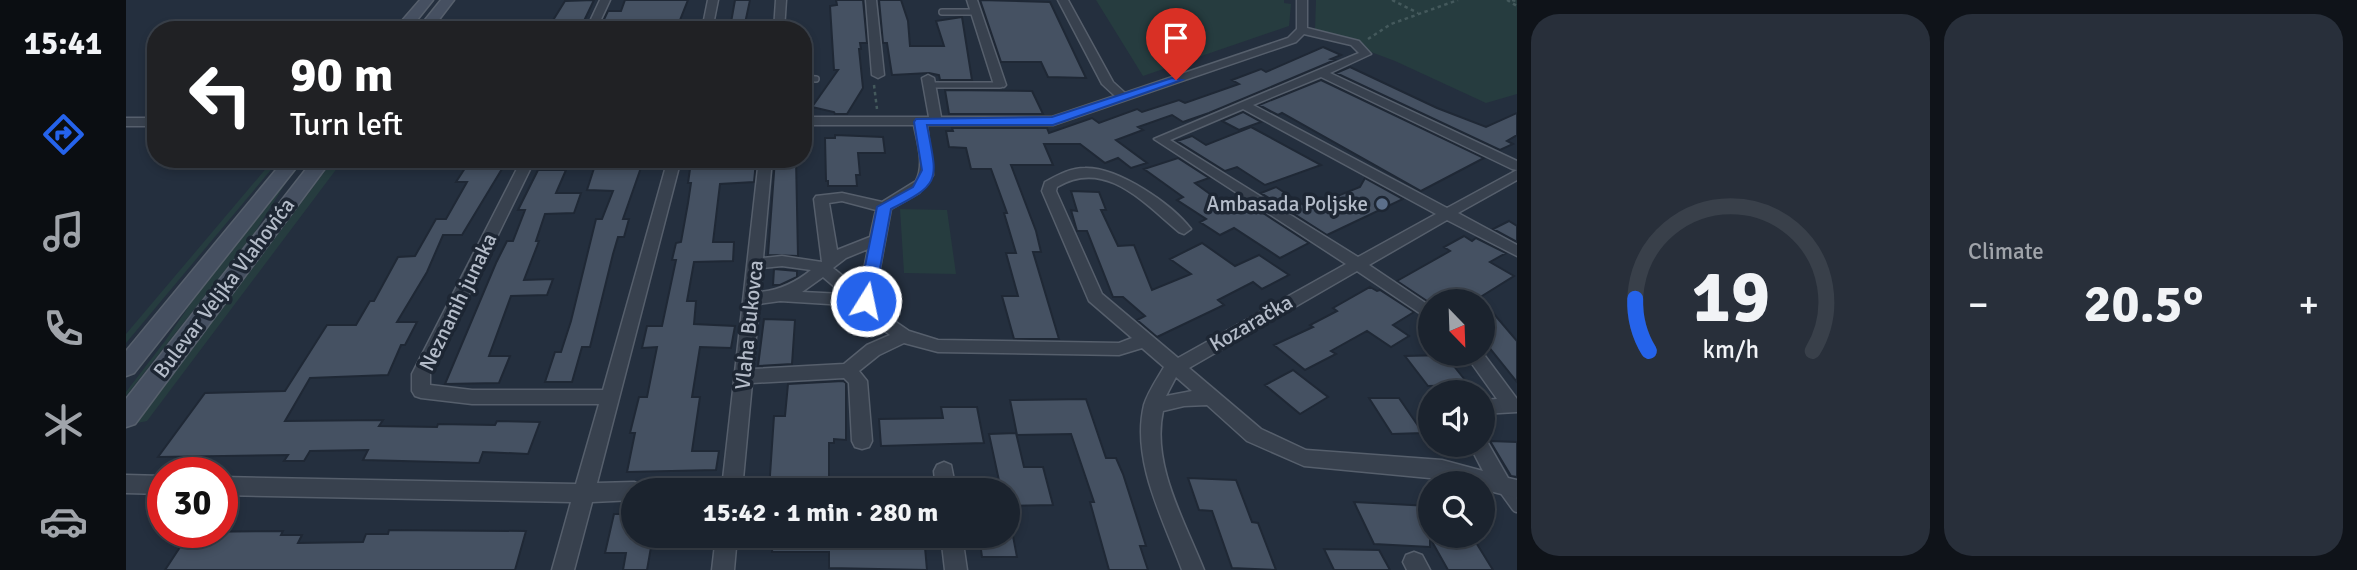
<!DOCTYPE html>
<meta charset="utf-8">
<style>
body{margin:0;font-family:Signika,sans-serif;background:#282f3a;color:#f1f3f6;height:100vh;display:flex;flex-direction:column;font-size:26px;white-space:nowrap}
*{box-sizing:border-box;margin:0}
p{font-size:23px;color:#a0a4aa}
.icon{flex:none;width:38px;height:38px;fill:none;stroke:currentColor;stroke-width:2;stroke-linecap:round;stroke-linejoin:round}
.map{position:relative;flex:1;overflow:hidden}
.panel{display:flex;flex-direction:column;gap:14px;padding:14px;background:#0f1319;width:840px}
.panel>*{flex:none}
.top-card{position:absolute;left:21px;top:21px;width:665px;height:147px;border-radius:28px;box-shadow:0 4px 10px #0003,0 0 0 2px #39404a;background:#202124;color:#fff;overflow:hidden}
.needle{width:46px;rotate:157deg}
.tools{position:absolute;left:1292px;top:289px;display:grid;gap:14px}
.tools a{display:grid;place-items:center;width:77px;height:77px;border-radius:50%;background:#1b232e;box-shadow:0 4px 10px #0003,0 0 0 2px #39404a;font-size:35px}
.speed{position:absolute;left:21px;top:457px;display:flex;gap:14px;font-size:35px;font-weight:700;text-align:center}
.speed>*{display:grid;place-content:center;width:91px;height:91px;border-radius:50%;background:#1b232e;box-shadow:0 4px 10px #0003,0 0 0 2px #39404a;line-height:1}
.speed .limit{border:10px solid #d22;background:#fff;color:#111}
.pin{position:absolute;display:grid;place-items:center;width:60px;height:60px;color:#fff;margin:-72px -30px;border-radius:50% 50% 50% 0;rotate:-45deg;box-shadow:0 0 7px #0007}
.pin .icon{rotate:45deg}
.me{position:absolute;width:77px;margin:-38px;rotate:10deg;stroke-linejoin:round;filter:drop-shadow(0 0 5px #0008)}
.turn{display:flex;align-items:center;gap:24px;height:147px;padding:0 28px;font-size:32px}
.turn .icon{width:91px;height:91px;stroke-width:2.5}
.turn b{display:block;font-size:49px;line-height:60px}
.big{font-size:52px;font-weight:800;line-height:1.1}
.panel .tile{flex:1;display:flex;flex-direction:column;justify-content:center;gap:10px;min-width:0;padding:0 24px;border-radius:28px;background:#282f3a}
.panel .dial{align-items:center;gap:0}
.dial svg{height:182px;overflow:visible;fill:none;stroke:#39404a;stroke-width:7;stroke-linecap:round;text-anchor:middle}
.dial text{fill:#f1f3f6;stroke:none}
.heat{display:flex;justify-content:space-between;align-items:center;font-size:38px;direction:ltr}
.panel .tiles{flex:1;display:grid;gap:14px;grid-template-columns:repeat(2,1fr)}
.trip{position:absolute;left:495px;top:478px;width:399px;height:70px;border-radius:35px;background:#1b232e;box-shadow:0 4px 10px #0003,0 0 0 2px #39404a;font-weight:800;line-height:70px;text-align:center}
main{display:flex;flex:1;min-height:0}
.tab-bar{display:flex;flex-direction:column;width:126px;justify-content:space-around;align-items:center;background:#0b0e12;color:#a0a4aa}
.tab-bar .icon{width:49px;height:49px}
.tab-bar .on{color:#2563eb}
.tab-bar b{font-size:32px;color:#f1f3f6}
.map>svg:first-child{display:block}
</style>
<main>
<nav class="tab-bar">
<b>15:41</b>
<svg class="icon on" aria-label="directions" viewBox="0 0 24 24"><path d="M12 3l9 9-9 9-9-9zM9 14v-3h6M13 9l2 2-2 2"/></svg>
<svg class="icon" aria-label="music" viewBox="0 0 24 24"><path d="M9 18V5l10-2v13"/><circle cx="6" cy="18" r="3"/><circle cx="16" cy="16" r="3"/></svg>
<svg class="icon" aria-label="phone" viewBox="0 0 24 24"><path d="M5 4h4l2 5-3 2q2 4 5 5l2-3 5 2v4C11 20 4 13 5 4z"/></svg>
<svg class="icon" aria-label="climate" viewBox="0 0 24 24"><path d="M12 3v18M4 7l16 10M4 17L20 7"/></svg>
<svg class="icon" aria-label="car" viewBox="0 0 24 24"><path d="M5 17H2v-5l4-1 3-4h7l3 4 3 1v5h-3M9 17h6M6 11h13"/><circle cx="7" cy="17" r="2"/><circle cx="17" cy="17" r="2"/></svg>
</nav>
<div class="map">
<svg width="1391" height="570" viewBox="0 0 1391 570">
<rect width="100%" height="100%" fill="#242f3e"/>
<path fill="#263c3f" d="M970 0H1158V3L1165 4 1163 26 1017 76Z
M1190 0H1391V94L1360 103 1269 61 1189 31Z
M148 159H154L0 343V334Z
M176 159H179L159 184 129 232 0 396V392L39 341 83 277Z
M208 159H218L21 421 11 423Z
M774 209 821 210 830 274 778 273Z"/>
<path fill="#455162" stroke="#1f2835" stroke-width="2" d="M468 0 457 23H448L444 30H421L439 1Z
M499 0H562L550 30H473L482 11H495Z
M609 0H624L618 28H604Z
M710 0H737L741 43H734L735 49H733L737 88 721 114H709L708 112 686 107 712 70H708L704 6 711 5Z
M753 0H775L782 21 784 46H818L810 21 836 17 846 80H814L813 75 803 73 766 75 761 43H757Z
M854 0 924 2 960 78 922 77 915 62H875Z
M1197 47 1215 55 1205 59 1209 60 1083 113 1057 122 1046 115 1012 127 1017 130 990 140 1021 163 1005 168 992 158 979 163 954 144H918L927 165H885L910 231 915 252H907L933 339H888L876 296H892L880 253H890L878 213H881L865 169H845L840 148 823 147 820 131H827L826 128H921L923 133 966 118 973 123 1011 109 1016 112 1053 100 1059 103 1113 84 1106 80 1135 69 1140 72Z
M1224 67 1311 108 1360 127 1391 113V135L1381 141 1387 144 1374 150 1210 73Z
M1195 80 1358 158 1295 191 1156 113 1152 115 1133 105Z
M819 90 906 91 917 114H823Z
M1117 112 1135 122 1113 130 1096 121Z
M1125 127 1195 165 1139 185 1111 167 1099 171 1051 141 1066 136 1080 145Z
M709 135 757 137 759 153H732L734 175H730L731 186H702V181H700L699 138H709Z
M1052 158 1083 178 1069 183 1099 205 1117 200 1183 243 1154 258 1108 228 1094 235 1074 222 1080 219 1051 200 1057 197 1018 169Z
M345 159H382L336 235H317L301 272 271 322H291L279 345H275L262 375 184 378 159 421 257 420 253 426 311 427 312 424 369 425 371 421 414 422 402 454 357 452 353 463 237 460 242 450 184 451 178 461H158L162 455 32 457 79 393 159 391 201 325H230L244 301H248L272 257 289 256 310 219H320L341 182H330Z
M471 159H518L497 219H503L498 237H492L487 254 464 347H456L446 382H419L429 352H435L445 321 470 219H476L487 191 461 190Z
M574 159 630 161 628 182 594 184 587 242H608L607 261 568 262 561 301H570L568 324 609 326 605 348 574 347 566 397H574L566 451H593L590 470 501 472 509 433H504L513 397H521L531 347 516 348 521 326H536L550 260H546L550 243 555 242 562 203 565 183H562L564 169 572 168Z
M649 159H670L672 256 642 255Z
M412 170H440L430 193H455L448 213 419 214 410 241H413L398 280 427 279 421 295 385 296 363 356H384L373 383 319 384 370 263 381 241H387L399 210H392Z
M1239 178 1277 199 1201 235 1135 193 1150 187 1182 208 1234 187Z
M945 191 973 192 980 210H975L992 246 1008 245 1026 290 1065 274 1044 259 1076 243 1109 266 1133 255 1163 275 1136 289 1127 282 1092 300 1098 305 1031 337 1011 320 1019 316 997 297H987L961 231H951L945 210 951 211Z
M1383 221 1391 226V242L1367 229Z
M1338 236 1346 241 1350 238 1380 253 1364 262 1388 276 1348 301 1304 303 1271 281 1324 251 1318 247Z
M648 269 671 271V277L654 285H647Z
M1244 287 1251 291 1254 290 1288 312 1267 325 1283 336 1265 347 1241 331 1205 351 1210 354 1179 370 1148 345 1187 327 1184 325 1211 311 1207 308Z
M1356 300 1391 341V382L1362 346H1356Z
M638 319 669 320 666 364 632 366Z
M1319 355 1343 385 1302 386 1279 356Z
M1167 370 1202 397 1174 414 1139 385Z
M717 381 720 383V440L708 439V443H703V490H643L648 416H659L662 384Z
M1243 398H1273L1297 433 1266 434Z
M960 399 980 458H990L997 474 1020 546H1014L1022 570H983L964 502H968L945 434 891 435 884 400Z
M815 407H851L858 443 755 446 753 419 817 418Z
M890 433 898 467H917L927 505 882 506V490H875L863 434Z
M1364 441 1391 442V477L1385 476Z
M1062 478 1110 480 1126 522 1132 523 1150 570 1106 568 1086 511 1073 510Z
M1228 502 1304 506V536H1346L1367 570H1322L1304 538V547L1248 544Z
M488 514H508V536H527L521 570H497L500 553H479Z
M263 530 400 531 389 570H39L64 532 157 531 155 535H176L172 543 237 542 240 534H262Z
M647 536H798L801 570 703 568V552H646Z
M853 536H887L891 557H856Z
M1198 549 1253 550 1264 570H1208Z"/>
<g fill="none" stroke-linecap="round" stroke-linejoin="round">
<g stroke="#565f6c" stroke-width="8">
<path id="lane-far1" d="M816 12H850
M677 78 690 79
M804 85H874"/>
</g>
<g stroke="#565f6c" stroke-width="13">
<path id="lane" d="M1378 489 1391 507"/>
</g>
<g stroke="#565f6c" stroke-width="3">
<path id="street" d="M474 0H484L470 30H460Z
M582 0H592L586 30H576Z
M650 0H660L658 30H648Z
M740 0H750L758 75 752 78 746 75Z
M841 0H851L880 85 878 87 868 85Z
M932 0H942L987 82 999 93 1162 38 1171 29V0H1181V28L1233 41 1245 54 1204 73 1391 161V170L1386 169 1195 77 1127 105 1321 208 1391 170V180L1332 213 1391 245V256L1321 220 1243 265 1304 306V320L1231 271 1063 368 1135 429 1180 450 1316 460 1357 471 1343 444H1356V437L1359 438 1382 478 1391 480V498L1356 489V483L1178 466 1121 441 1081 405 1058 406 1037 411C1025 464 1059 522 1078 570H1056C1037 519 1005 460 1018 405 1022 392 1031 379 1038 367L1016 348 993 355 812 352 778 343 753 355 733 371 741 381 746 441 743 447 736 449 729 447 726 441 723 383 718 378 626 383 616 490H536L539 484 546 481 597 479 633 159H646L637 258 656 256 696 262 688 199 690 196 716 193 756 202 790 181C799 164 791 142 788 125H677V117H803L796 78 802 75 808 78 815 117H926L989 96 976 84ZM1178 34 1225 45 1233 53 1028 139 1220 264 1052 358 976 294 930 191 931 187C979 158 1017 202 1053 232L1058 234 1065 229C1046 204 992 167 959 168 944 168 932 175 919 182L916 191 963 301 1006 338 993 343 812 340 783 331 764 318 748 300 765 209 793 193 807 175 801 125H927L1170 42ZM1117 109 1310 214 1232 257 1044 140ZM716 201 750 210 744 237 711 250 703 203ZM742 249 734 290 707 268 720 258ZM656 266 685 270C669 283 654 290 634 292L636 268ZM697 277 717 294 676 292ZM654 301 735 306 752 326 764 335 741 345 718 364 627 369 633 304ZM1050 377 1066 391 1040 396Z
M0 118H30V126H0Z
M396 159H409L304 374V385L346 390H477L542 159H555L471 483 508 482 515 485 518 490H508V500L466 502 448 570H426L445 502 96 495V477L450 484 473 404H346L295 398 289 396 286 391V374Z
M1356 352 1391 399V412L1356 414V400L1371 399 1339 354Z
M818 462 825 465 830 490H810L808 471 811 465Z
M0 475 37 476V494L0 493Z
M590 536H611L608 570H586Z
M815 536H836L841 570H819Z
M1288 552 1296 555 1304 570H1281L1277 562 1280 555Z"/>
</g>
<g stroke="#565f6c" stroke-width="3">
<path id="secondary" d="M294 0H307L283 30H268Z
M315 0H328L305 30H291Z
M159 159H177L8 373 0 376V351Z
M188 159H206L9 424 0 427V399Z"/>
</g>
<path stroke="#44595c" stroke-width="2.5" stroke-dasharray="3.5 3.5" stroke-linecap="butt" d="M1266 0 1292 13
M1381 0 1391 6
M1386 0 1391 1
M1242 39 1265 24 1332 0
M748 85 751 109"/>
<use href="#lane-far1" stroke="#38414e" stroke-width="5"/>
<use href="#lane" stroke="#38414e" stroke-width="10"/>
<use href="#street" fill="#38414e" fill-rule="evenodd"/>
<use href="#secondary" fill="#465061" fill-rule="evenodd"/>
</g>
<path fill="#2563eb" stroke="#184099" stroke-width="2" d="M1046 78 1056 80 927 125H801C811 180 817 183 765 209L748 301 746 305H734L732 301 751 207 787 187 796 170 788 122 790 119 926 117Z"/>
<circle fill="#5c6f8a" stroke="#1d2633" stroke-width="2.5" cx="1256" cy="204" r="7"/>
<g text-anchor="middle" stroke-width="7" stroke-linejoin="round" paint-order="stroke">
<g font-size="21" fill="#b4bcc9" stroke="#1d2633" text-anchor="end">
<text x="1242" y="211">Ambasada Poljske</text>
</g>
<g font-size="21" fill="#b4bcc9" stroke="#1d2633">
<text transform="translate(98 288) rotate(-53)" y="7">Bulevar Veljka Vlahovića</text>
<text transform="translate(332 302) rotate(-64)" y="7">Neznanih junaka</text>
<text transform="translate(1125 323) rotate(-30)" y="7">Kozaračka</text>
<text transform="translate(623 325) rotate(-84)" y="7">Vlaha Bukovca</text>
</g>
</g>
</svg>
<div class="tools">
<a><svg class="needle" viewBox="-14 -14 28 28"><path d="M0-13l5 13h-10z" fill="#e53935"/><path d="M0 13l5-13h-10z" fill="#a0a4aa"/></svg></a>
<a><svg class="icon" aria-label="sound" viewBox="0 0 24 24"><path d="M4 9h4l5-4v14l-5-4H4zM17 9q2 3 0 6"/></svg></a>
<a><svg class="icon" aria-label="search" viewBox="0 0 24 24"><circle cx="10" cy="10" r="6"/><path d="M15 15l6 6"/></svg></a>
</div>
<div class="speed"><div class="limit">30</div></div>
<div class="pin" style="left:1050px;top:80px;background:#d93025"><svg class="icon" aria-label="arrive" viewBox="0 0 24 24"><path d="M6 21V4h12l-3 4 3 4H6"/></svg></div>
<svg class="me" style="left:740px;top:301px" viewBox="-20 -20 40 40"><circle r="17" fill="#2563eb" stroke="#fff" stroke-width="3"/><path d="M0-11L8 9 0 5-8 9z" fill="#fff"/></svg>
<div class="trip">15:42 · 1 min · 280 m</div>
<div class="top-card">
<div class="turn"><svg class="icon" aria-label="left" viewBox="0 0 24 24"><path d="M17 20v-9H6M10 6l-5 5 5 5"/></svg><div><b>90 m</b>Turn left</div></div>
</div>
</div>
<section class="panel">
<div class="tiles">
<div class="tile dial"><svg viewBox="0 0 100 80">
<path d="M14 69A42 42 0 1 1 86 69"/>
<path d="M14 69A42 42 0 0 1 8 46" stroke="#2563eb"/>
<text x="50" y="56" font-size="32" font-weight="700">19</text>
<text x="50" y="72" font-size="11">km/h</text>
</svg></div>
<div class="tile"><p>Climate</p>
<div class="heat"><a>−</a><b class="big">20.5°</b><a>+</a></div>
</div>
</div>
</section>
</main>
